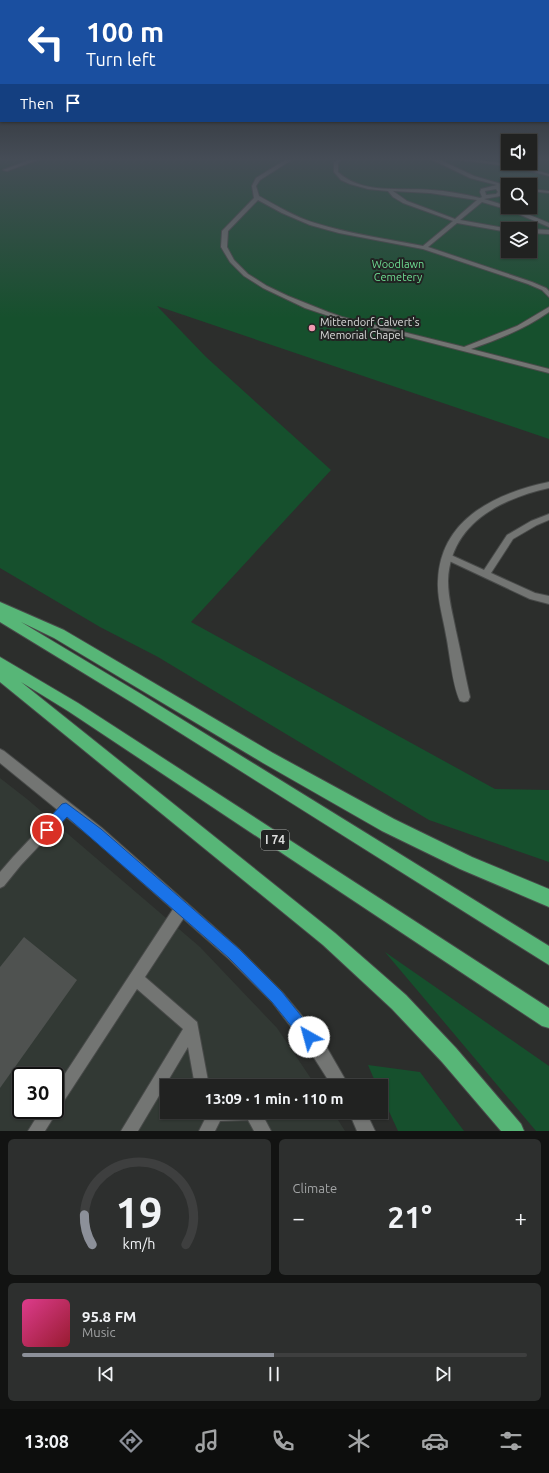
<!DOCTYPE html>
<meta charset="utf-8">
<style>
body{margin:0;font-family:Ubuntu,sans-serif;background:#2d2f2e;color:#f1f3f6;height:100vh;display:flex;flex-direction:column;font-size:15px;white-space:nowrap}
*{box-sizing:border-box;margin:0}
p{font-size:13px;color:#a2a4a5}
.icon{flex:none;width:22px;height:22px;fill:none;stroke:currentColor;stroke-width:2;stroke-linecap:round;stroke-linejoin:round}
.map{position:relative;height:1131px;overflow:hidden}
.details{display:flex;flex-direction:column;gap:8px;padding:8px;background:#121312;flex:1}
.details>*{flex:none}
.hud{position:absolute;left:0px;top:0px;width:549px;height:122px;box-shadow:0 1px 3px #0004,0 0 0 1px #3e3f3f;background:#1a4fa0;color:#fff;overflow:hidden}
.tools{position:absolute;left:501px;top:134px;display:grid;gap:8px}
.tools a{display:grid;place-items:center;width:36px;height:36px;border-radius:0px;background:#212221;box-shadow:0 1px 3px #0004,0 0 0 1px #3e3f3f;font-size:20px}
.speed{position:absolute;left:12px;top:1067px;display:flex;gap:8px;font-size:20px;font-weight:700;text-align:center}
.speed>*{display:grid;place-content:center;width:52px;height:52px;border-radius:50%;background:#212221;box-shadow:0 1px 3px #0004,0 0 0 1px #3e3f3f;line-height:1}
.speed .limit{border:2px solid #111;border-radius:6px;background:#fff;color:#111}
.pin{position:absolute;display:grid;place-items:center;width:34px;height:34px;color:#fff;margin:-17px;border:2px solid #fff;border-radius:50%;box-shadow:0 1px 4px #0007}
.me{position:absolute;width:44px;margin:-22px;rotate:322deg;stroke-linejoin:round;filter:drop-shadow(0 0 3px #0008)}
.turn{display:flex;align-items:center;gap:14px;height:84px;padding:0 20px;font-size:18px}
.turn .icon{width:52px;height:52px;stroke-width:2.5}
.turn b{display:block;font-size:28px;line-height:34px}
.then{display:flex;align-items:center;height:38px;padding:0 20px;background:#0003;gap:8px;font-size:15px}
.big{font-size:30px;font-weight:700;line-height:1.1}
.details .tile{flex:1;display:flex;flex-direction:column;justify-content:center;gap:6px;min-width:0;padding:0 14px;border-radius:6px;background:#2d2f2e}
.details .dial{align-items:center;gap:0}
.dial svg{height:104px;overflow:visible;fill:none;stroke:#3e3f3f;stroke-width:7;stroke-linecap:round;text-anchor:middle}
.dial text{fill:#f1f3f6;stroke:none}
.song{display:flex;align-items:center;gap:12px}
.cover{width:48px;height:48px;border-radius:6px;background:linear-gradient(135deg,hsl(330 70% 55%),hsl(350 70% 35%))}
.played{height:4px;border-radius:2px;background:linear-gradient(90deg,#8c9099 50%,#3e3f3f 50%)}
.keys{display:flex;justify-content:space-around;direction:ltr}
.heat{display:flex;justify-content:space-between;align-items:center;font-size:22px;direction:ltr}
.details .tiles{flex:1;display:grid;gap:8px;grid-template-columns:1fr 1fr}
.tile:last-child{grid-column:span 2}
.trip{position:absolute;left:160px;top:1079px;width:228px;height:40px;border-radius:0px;background:#212221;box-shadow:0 1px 3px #0004,0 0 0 1px #3e3f3f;font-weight:700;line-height:40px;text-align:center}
.menu{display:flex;height:64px;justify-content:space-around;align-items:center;background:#0d0e0d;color:#a2a4a5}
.menu .icon{width:28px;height:28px}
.menu .active{color:#8c9099}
.menu b{font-size:18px;color:#f1f3f6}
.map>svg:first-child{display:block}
</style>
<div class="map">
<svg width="549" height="1131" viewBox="0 0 549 1131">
<rect width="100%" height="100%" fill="#2c2e2c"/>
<path fill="#323934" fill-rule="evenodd" d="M0 778 27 799 200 947 277 1028 316 1086H167V1112H333L345 1131H0ZM21 1076H55V1110H21Z"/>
<path fill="#16502d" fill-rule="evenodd" d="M0 159H508V163H530V159L549 160V439L157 306 206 357 331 470 191 622 495 789 549 790V862L429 820 158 657 100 627 0 568ZM508 185H530V207H508ZM508 229H530V251H508Z
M385 952 549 1066V1131H536Z
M368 1065 420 1072 464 1131H398L381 1094V1086H377Z"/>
<path fill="#4f5250" d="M24 937 77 980 0 1088V967Z"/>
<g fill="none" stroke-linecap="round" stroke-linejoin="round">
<g stroke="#484a49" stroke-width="2">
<path id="service" d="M32 159H40L7 171 3 170Z
M287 159H293L260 180 256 186 259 196C277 206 295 217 315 223 349 234 387 239 423 246L453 221 403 203 393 197 388 191 368 189 350 184 341 180 334 172V162L337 159H342L338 163V172C362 195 401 187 431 190 447 191 464 194 480 198L482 197 480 192 481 189 497 185 470 178 431 159H438L474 176 508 186V188L500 187 502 192 500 196 484 199 513 208 549 223V227L509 210 482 202 460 220 510 229H508V232L457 223 428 247 532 282 546 288 549 291V297L542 290 528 284 423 249 339 233 310 225 282 213 258 200 228 231 227 247 234 260 248 274 267 286 288 296 328 312 342 317 464 347 517 326 549 307V312C525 329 499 339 471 349L549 369V373L338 319 305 308 263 288 244 276 230 262 221 247 222 231 254 198 252 186 256 178ZM496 189 498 192 496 194 486 195 485 191ZM393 191 430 193 477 200 455 219 407 201Z
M453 159C486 159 517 165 549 174V176L515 167Z
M530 189 549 191V193L530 191Z
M530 229 549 230V234L530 233Z
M549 514V520L537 525 513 539 491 573 535 593 549 596V604L530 599 445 559 444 557 448 554 451 555 484 570 507 535 531 521Z
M66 803 70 805 72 809 70 813 21 865 4 886 0 888V872L13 857 62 805Z
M182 902 187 903 188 908 187 913 145 977 197 1022 209 1086H195L188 1047 138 1131H121L183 1029 137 989 60 1107 57 1109 55 1115 45 1131H28L41 1110H55V1089L177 903Z
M207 1112H261L271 1131H254L248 1120 220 1121 215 1131H199L208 1113Z"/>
</g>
<g stroke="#484a49" stroke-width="2">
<path id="minor" d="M549 482V488C500 499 450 524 448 581 448 598 453 615 456 631 461 653 465 675 470 697L468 701 464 702 460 701C452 684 450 654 446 635 443 617 437 599 438 581 440 519 496 493 549 482Z
M0 749 4 751 102 828 239 949 282 992 323 1041 349 1086H332L311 1053 272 1002 229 959 92 838 0 763Z
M349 1112H366L375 1131H357Z"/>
</g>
<g stroke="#484a49" stroke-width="2">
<path id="motorway" d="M0 602 64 630 273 753 394 819 472 857 549 889V907L460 869 382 831 263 763 54 638 21 622 141 694 549 946V965L131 702 0 622Z
M0 657 78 703 549 1008V1028L542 1026 68 711 21 682 335 933 406 995 456 1048 521 1124 524 1131H501L442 1062 392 1009 323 945 0 682Z"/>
</g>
<use href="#service" fill="#737573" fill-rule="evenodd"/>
<use href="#minor" fill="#737573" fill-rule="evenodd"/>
<use href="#motorway" fill="#57b677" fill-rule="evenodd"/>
</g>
<linearGradient id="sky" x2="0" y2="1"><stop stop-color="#181918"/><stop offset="0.5" stop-color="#454c56"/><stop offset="1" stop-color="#454c56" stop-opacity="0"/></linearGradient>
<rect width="549" height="318" fill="url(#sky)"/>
<path fill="#1a73e8" stroke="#114b97" d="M66 803 101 829 239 949 282 992 314 1032 316 1037 314 1042 309 1044 304 1042 272 1002 229 958 67 817 51 834 47 836 43 834 41 830 43 825 62 804Z"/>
<circle fill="#f19ab1" stroke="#222423" stroke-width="1.5" cx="312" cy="328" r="4"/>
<g text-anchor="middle" stroke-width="4" stroke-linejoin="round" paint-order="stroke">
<g font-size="11" fill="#6fdf94" stroke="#222423">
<text x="398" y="268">Woodlawn<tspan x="398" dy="13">Cemetery</tspan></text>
</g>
<g font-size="11" fill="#dcdddc" stroke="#222423" text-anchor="start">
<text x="320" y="326">Mittendorf Calvert's<tspan x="320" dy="13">Memorial Chapel</tspan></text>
</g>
<rect fill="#222423" stroke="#a4a6a4" stroke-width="1" x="261" y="830" width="28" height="20" rx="3"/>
<g font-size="12" font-weight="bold" fill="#dcdddc">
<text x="275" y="844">I 74</text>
</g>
</g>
</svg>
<div class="tools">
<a><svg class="icon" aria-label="sound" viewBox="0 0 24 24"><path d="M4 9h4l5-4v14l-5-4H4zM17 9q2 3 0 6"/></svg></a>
<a><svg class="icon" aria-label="search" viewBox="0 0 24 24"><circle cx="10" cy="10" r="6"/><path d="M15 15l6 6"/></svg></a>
<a><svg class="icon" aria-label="layers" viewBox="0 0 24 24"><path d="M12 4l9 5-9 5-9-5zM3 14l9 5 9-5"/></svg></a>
</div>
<div class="speed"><div class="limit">30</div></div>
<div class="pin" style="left:47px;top:830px;background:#d93025"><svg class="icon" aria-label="arrive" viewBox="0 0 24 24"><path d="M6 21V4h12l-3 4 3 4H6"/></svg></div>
<svg class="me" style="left:309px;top:1037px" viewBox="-20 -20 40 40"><circle r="19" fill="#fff"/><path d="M0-13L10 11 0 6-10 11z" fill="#1a73e8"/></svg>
<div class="trip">13:09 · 1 min · 110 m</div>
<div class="hud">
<div class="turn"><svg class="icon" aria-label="left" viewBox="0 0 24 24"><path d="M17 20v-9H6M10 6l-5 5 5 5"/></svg><div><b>100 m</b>Turn left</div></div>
<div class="then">Then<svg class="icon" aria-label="arrive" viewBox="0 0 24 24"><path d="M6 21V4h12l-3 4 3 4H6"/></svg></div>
</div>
</div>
<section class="details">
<div class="tiles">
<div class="tile dial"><svg viewBox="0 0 100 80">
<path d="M14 69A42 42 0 1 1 86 69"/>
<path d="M14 69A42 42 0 0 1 8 46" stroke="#8c9099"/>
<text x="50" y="56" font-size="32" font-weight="700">19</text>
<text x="50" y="72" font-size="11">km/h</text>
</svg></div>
<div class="tile"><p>Climate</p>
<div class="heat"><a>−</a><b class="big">21°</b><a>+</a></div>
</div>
<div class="tile">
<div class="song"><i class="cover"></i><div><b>95.8 FM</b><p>Music</p></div></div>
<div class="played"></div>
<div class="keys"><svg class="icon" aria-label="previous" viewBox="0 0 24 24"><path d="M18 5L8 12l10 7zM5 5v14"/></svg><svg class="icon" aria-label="pause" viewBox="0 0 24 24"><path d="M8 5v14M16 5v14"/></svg><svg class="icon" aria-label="next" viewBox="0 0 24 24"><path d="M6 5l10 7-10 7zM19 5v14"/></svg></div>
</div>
</div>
</section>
<nav class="menu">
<b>13:08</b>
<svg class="icon active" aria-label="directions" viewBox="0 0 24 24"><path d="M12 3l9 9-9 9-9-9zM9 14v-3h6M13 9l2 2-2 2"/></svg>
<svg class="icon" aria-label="music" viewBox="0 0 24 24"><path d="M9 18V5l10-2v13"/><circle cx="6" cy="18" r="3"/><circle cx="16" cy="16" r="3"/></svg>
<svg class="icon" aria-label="phone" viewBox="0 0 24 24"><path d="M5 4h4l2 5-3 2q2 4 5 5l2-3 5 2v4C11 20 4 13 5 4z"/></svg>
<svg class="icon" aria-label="climate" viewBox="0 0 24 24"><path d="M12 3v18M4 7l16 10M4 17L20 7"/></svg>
<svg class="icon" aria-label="car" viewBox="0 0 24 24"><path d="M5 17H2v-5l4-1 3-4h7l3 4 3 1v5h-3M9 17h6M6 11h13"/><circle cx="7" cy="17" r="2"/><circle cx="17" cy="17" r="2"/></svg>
<svg class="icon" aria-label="filters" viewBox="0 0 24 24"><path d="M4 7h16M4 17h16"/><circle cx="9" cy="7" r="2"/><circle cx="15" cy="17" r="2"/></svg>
</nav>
